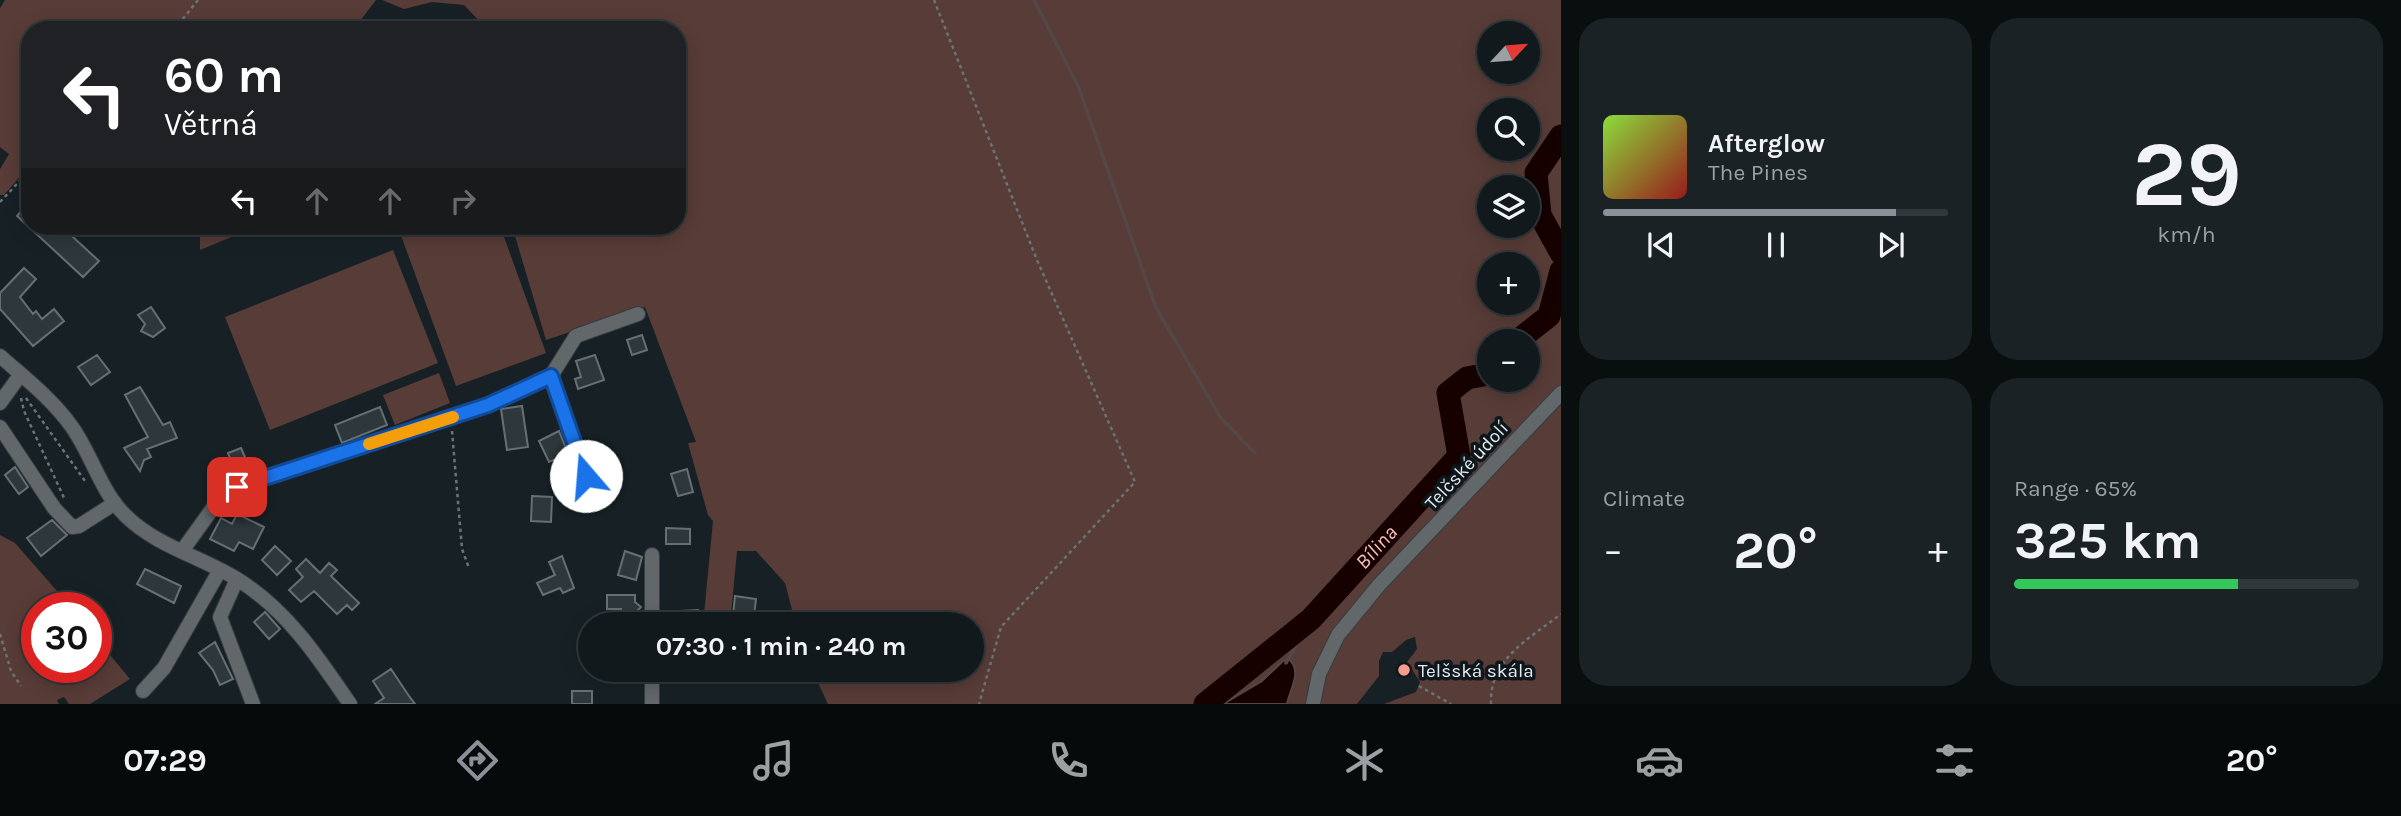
<!DOCTYPE html>
<meta charset="utf-8">
<style>
body{margin:0;font-family:Karla,sans-serif;background:#1a2225;color:#f1f3f6;height:100vh;display:flex;flex-direction:column;font-size:26px;white-space:nowrap}
*{box-sizing:border-box;margin:0}
p{font-size:23px;color:#9ca0a3}
.icon{flex:none;width:38px;height:38px;fill:none;stroke:currentColor;stroke-width:2;stroke-linecap:round;stroke-linejoin:round}
.map{position:relative;flex:1;overflow:hidden}
.sheet{display:flex;flex-direction:column;gap:18px;padding:18px;background:#090e0f;width:840px}
.sheet>*{flex:none}
.guide{position:absolute;left:21px;top:21px;width:665px;height:214px;border-radius:28px;box-shadow:0 4px 18px #0003,0 0 0 2px #30383b;background:#202124;color:#fff;overflow:hidden}
.needle{width:46px;rotate:64deg}
.tools{position:absolute;left:1477px;top:21px;display:grid;gap:14px}
.tools a{display:grid;place-items:center;width:63px;height:63px;border-radius:50%;background:#11191c;box-shadow:0 4px 18px #0003,0 0 0 2px #30383b;font-size:35px}
.speed{position:absolute;left:21px;top:592px;display:flex;gap:14px;font-size:35px;font-weight:700;text-align:center}
.speed>*{display:grid;place-content:center;width:91px;height:91px;border-radius:50%;background:#11191c;box-shadow:0 4px 18px #0003,0 0 0 2px #30383b;line-height:1}
.speed .limit{border:10px solid #d22;background:#fff;color:#111}
.pin{position:absolute;display:grid;place-items:center;width:60px;height:60px;color:#fff;margin:-30px;border-radius:14px;box-shadow:0 4px 10px #0006}
.me{position:absolute;width:77px;margin:-38px;rotate:342deg;stroke-linejoin:round;filter:drop-shadow(0 0 5px #0008)}
.turn{display:flex;align-items:center;gap:24px;height:147px;padding:0 28px;font-size:32px}
.turn .icon{width:91px;height:91px;stroke-width:2.5}
.turn b{display:block;font-size:49px;line-height:60px}
.lanes{display:flex;align-items:center;height:66px;padding:0 28px;background:#0003;justify-content:center;gap:35px;direction:ltr}
.lanes .off{opacity:.35}
.big{font-size:52px;font-weight:700;line-height:1.1}
.sheet .widget{flex:1;display:flex;flex-direction:column;justify-content:center;gap:10px;min-width:0;padding:0 24px;border-radius:28px;background:#1a2225}
.sheet .dial{align-items:center;gap:0}
.dial b{font-size:91px;line-height:1}
.song{display:flex;align-items:center;gap:21px}
.cover{width:84px;height:84px;border-radius:10px;background:linear-gradient(135deg,hsl(90 70% 55%),hsl(0 70% 35%))}
.played{height:7px;border-radius:4px;background:linear-gradient(90deg,#8c9099 85%,#30383b 85%)}
.keys{display:flex;justify-content:space-around;direction:ltr}
.heat{display:flex;justify-content:space-between;align-items:center;font-size:38px;direction:ltr}
.charge{height:10px;border-radius:5px;background:linear-gradient(90deg,#34c759 65%,#30383b 0)}
.sheet .tiles{flex:1;display:grid;gap:18px;grid-template-columns:repeat(2,1fr)}
.trip{position:absolute;left:578px;top:612px;width:406px;height:70px;border-radius:35px;background:#11191c;box-shadow:0 4px 18px #0003,0 0 0 2px #30383b;font-weight:700;line-height:70px;text-align:center}
.tabs{display:flex;height:112px;justify-content:space-around;align-items:center;background:#070a0b;color:#9ca0a3}
.tabs .icon{width:49px;height:49px}
.tabs .current{color:#8c9099}
.tabs b{font-size:32px;color:#f1f3f6}
main{display:flex;flex:1;min-height:0}
.map>svg:first-child{display:block}
</style>
<main>
<div class="map">
<svg width="1561" height="704" viewBox="0 0 1561 704">
<rect width="100%" height="100%" fill="#172125"/>
<path fill="#583c37" fill-rule="evenodd" d="M5 0H376L353 30H30V165L4 195H0V169L9 154 0 147V8Z
M382 0H1561V704H1384L1416 692 1420 682 1407 662 1417 649 1415 637 1406 640 1392 652H1383L1379 661V676L1357 704H1287L1282 661 1262 681 1223 704H828L812 670H971V625H796L785 583 756 551H737L730 625H703L713 521 708 515 688 443 696 442 645 307 546 340 512 226H677V30H488L464 5 432 2 404 9ZM1489 33H1528V72H1489ZM1489 110H1528V149H1489ZM1489 187H1528V226H1489ZM1489 264H1528V303H1489ZM1489 341H1528V380H1489Z
M200 226H258L200 250Z
M410 226H500L546 353 456 386 399 230Z
M393 250 438 363 270 430 225 317Z
M439 373 450 403 395 425 383 395Z
M0 535 15 543 71 607H37V667H96V638L130 679 90 704H69L64 697 57 700 59 704H0Z"/>
<path fill="#160100" stroke="#544747" stroke-width="2" d="M1290 660C1302 673 1290 689 1287 704H1223L1262 681 1283 661Z"/>
<g fill="none" stroke-linecap="round" stroke-linejoin="round">
<path stroke="#544747" stroke-width="3.5" d="M1034 0 1079 88 1156 308 1221 418 1255 453
M1286 663 1311 619"/>
<g stroke="#160100" stroke-width="23">
<path d="M1561 136 1536 173 1540 215 1561 253"/>
<path d="M1517 341 1549 316 1561 271"/>
<path id="s1" d="M1205 704 1311 619 1459 456 1448 393 1467 378 1489 374"/>
</g>
</g>
<path fill="#2d373c" stroke="#657076" stroke-width="2" d="M30 201V226H61L99 261 83 277 17 216Z
M24 268 36 279 20 297 33 314 36 311 42 319 54 309 64 321 33 346 0 309V293Z
M151 307 165 328 153 337 141 331 145 324 138 315Z
M642 335 647 350 632 355 627 340Z
M97 355 110 372 91 385 78 367Z
M595 355 604 380 578 389 575 379 581 377 576 361Z
M140 387 163 425 170 422 177 438 147 449 151 457 144 460 140 471 124 448 148 437 125 395Z
M522 406 528 447 507 450 501 409Z
M380 407 387 425 342 443 335 425Z
M559 431 570 459 560 464 558 458 549 462 539 441Z
M241 448 250 469 236 474 228 453Z
M15 467 28 487 19 494 5 475Z
M687 469 693 492 678 496 671 474Z
M532 496 552 497 551 522 531 521Z
M237 514 264 527 253 549 239 542 234 551 210 539 221 518 232 524Z
M52 520 67 535 41 556 27 538Z
M666 528 690 529V544H666Z
M275 546 291 561 277 575 262 560Z
M625 551 642 557 636 580 618 575Z
M562 556 574 588 563 593 560 588 543 595 537 583 555 575 549 562Z
M306 559 320 573 329 563 337 570 331 576 359 603 352 610 347 605 337 614 314 591 301 602 289 590 303 577 296 569Z
M145 569 181 586 174 603 137 584Z
M607 595H635V602L641 607 635 613V625H622L621 609H607Z
M735 596 756 599 753 625H732Z
M698 610 697 625H680V611Z
M265 612 280 629 269 639 254 622Z
M215 642 233 679 220 685 213 670 199 653Z
M391 669 409 696 415 704H375L384 698 373 681Z
M572 691H592V704H572Z"/>
<g fill="none" stroke-linecap="round" stroke-linejoin="round">
<g stroke="#343d41" stroke-width="16">
<path id="minor" d="M0 356C25 378 52 399 72 427 92 455 101 493 127 517 157 546 201 557 237 579 287 610 318 657 350 704
M551 376 576 336 638 314
M0 403 21 374
M0 427 54 508 72 527 79 526 115 503
M182 551 218 501 237 487 488 405 551 376 586 476
M237 579 220 617 253 704
M652 625V555
M143 691 164 668 220 570
M652 704V670
M1313 704 1319 674 1338 635 1379 585 1561 393"/>
</g>
<path stroke="#6a7376" stroke-width="2.5" stroke-dasharray="3.5 3.5" stroke-linecap="butt" d="M934 0 1037 260 1135 482 1001 627 979 704
M174 30 198 0
M0 202 30 170
M21 398 24 411 65 500
M26 398 85 481
M452 431 462 549 469 568
M0 634 11 671 21 686
M1419 686 1451 704
M1491 704C1489 659 1529 639 1561 614"/>
<use href="#minor" stroke="#626769" stroke-width="14"/>
</g>
<g fill="none" stroke-linecap="round" stroke-linejoin="round">
<g stroke="#114b97" stroke-width="18">
<path id="route" d="M237 487 488 405 551 376 586 476"/>
</g>
<use href="#route" stroke="#1a73e8" stroke-width="12"/>
<path stroke="#f59e0b" stroke-width="12" d="M369 444 453 417"/>
</g>
<circle fill="#f59d8e" stroke="#0e171c" stroke-width="2.5" cx="1404" cy="670" r="7"/>
<g text-anchor="middle" stroke-width="7" stroke-linejoin="round" paint-order="stroke">
<g font-size="19" fill="#e4eaed" stroke="#0e171c">
<text transform="translate(1466 465) rotate(-47)" y="7">Telčské údolí</text>
</g>
<g font-size="19" fill="#e4eaed" stroke="#0e171c" text-anchor="start">
<text x="1418" y="677">Telšská skála</text>
</g>
<g font-size="21" font-style="italic" fill="#f8c2b9" stroke="#0e171c">
<text dy="7" stroke="none"><textPath href="#s1" startOffset="233">Bílina</textPath></text>
</g>
</g>
</svg>
<div class="tools">
<a><svg class="needle" viewBox="-14 -14 28 28"><path d="M0-13l5 13h-10z" fill="#e53935"/><path d="M0 13l5-13h-10z" fill="#9ca0a3"/></svg></a>
<a><svg class="icon" aria-label="search" viewBox="0 0 24 24"><circle cx="10" cy="10" r="6"/><path d="M15 15l6 6"/></svg></a>
<a><svg class="icon" aria-label="layers" viewBox="0 0 24 24"><path d="M12 4l9 5-9 5-9-5zM3 14l9 5 9-5"/></svg></a>
<a>+</a>
<a>−</a>
</div>
<div class="speed"><div class="limit">30</div></div>
<div class="pin" style="left:237px;top:487px;background:#d93025"><svg class="icon" aria-label="arrive" viewBox="0 0 24 24"><path d="M6 21V4h12l-3 4 3 4H6"/></svg></div>
<svg class="me" style="left:586px;top:476px" viewBox="-20 -20 40 40"><circle r="19" fill="#fff"/><path d="M0-13L10 11 0 6-10 11z" fill="#1a73e8"/></svg>
<div class="trip">07:30 · 1 min · 240 m</div>
<div class="guide">
<div class="turn"><svg class="icon" aria-label="left" viewBox="0 0 24 24"><path d="M17 20v-9H6M10 6l-5 5 5 5"/></svg><div><b>60 m</b>Větrná</div></div>
<div class="lanes"><svg class="icon" aria-label="left" viewBox="0 0 24 24"><path d="M17 20v-9H6M10 6l-5 5 5 5"/></svg><svg class="icon off" aria-label="ahead" viewBox="0 0 24 24"><path d="M12 20V5M6 11l6-6 6 6"/></svg><svg class="icon off" aria-label="ahead" viewBox="0 0 24 24"><path d="M12 20V5M6 11l6-6 6 6"/></svg><svg class="icon off" aria-label="right" viewBox="0 0 24 24"><path d="M7 20v-9h11M14 6l5 5-5 5"/></svg></div>
</div>
</div>
<section class="sheet">
<div class="tiles">
<div class="widget">
<div class="song"><i class="cover"></i><div><b>Afterglow</b><p>The Pines</p></div></div>
<div class="played"></div>
<div class="keys"><svg class="icon" aria-label="previous" viewBox="0 0 24 24"><path d="M18 5L8 12l10 7zM5 5v14"/></svg><svg class="icon" aria-label="pause" viewBox="0 0 24 24"><path d="M8 5v14M16 5v14"/></svg><svg class="icon" aria-label="next" viewBox="0 0 24 24"><path d="M6 5l10 7-10 7zM19 5v14"/></svg></div>
</div>
<div class="widget dial"><b>29</b><p>km/h</p></div>
<div class="widget"><p>Climate</p>
<div class="heat"><a>−</a><b class="big">20°</b><a>+</a></div>
</div>
<div class="widget"><p>Range · 65%</p><b class="big">325 km</b><div class="charge"></div></div>
</div>
</section>
</main>
<nav class="tabs">
<b>07:29</b>
<svg class="icon current" aria-label="directions" viewBox="0 0 24 24"><path d="M12 3l9 9-9 9-9-9zM9 14v-3h6M13 9l2 2-2 2"/></svg>
<svg class="icon" aria-label="music" viewBox="0 0 24 24"><path d="M9 18V5l10-2v13"/><circle cx="6" cy="18" r="3"/><circle cx="16" cy="16" r="3"/></svg>
<svg class="icon" aria-label="phone" viewBox="0 0 24 24"><path d="M5 4h4l2 5-3 2q2 4 5 5l2-3 5 2v4C11 20 4 13 5 4z"/></svg>
<svg class="icon" aria-label="climate" viewBox="0 0 24 24"><path d="M12 3v18M4 7l16 10M4 17L20 7"/></svg>
<svg class="icon" aria-label="car" viewBox="0 0 24 24"><path d="M5 17H2v-5l4-1 3-4h7l3 4 3 1v5h-3M9 17h6M6 11h13"/><circle cx="7" cy="17" r="2"/><circle cx="17" cy="17" r="2"/></svg>
<svg class="icon" aria-label="filters" viewBox="0 0 24 24"><path d="M4 7h16M4 17h16"/><circle cx="9" cy="7" r="2"/><circle cx="15" cy="17" r="2"/></svg>
<b>20°</b>
</nav>
